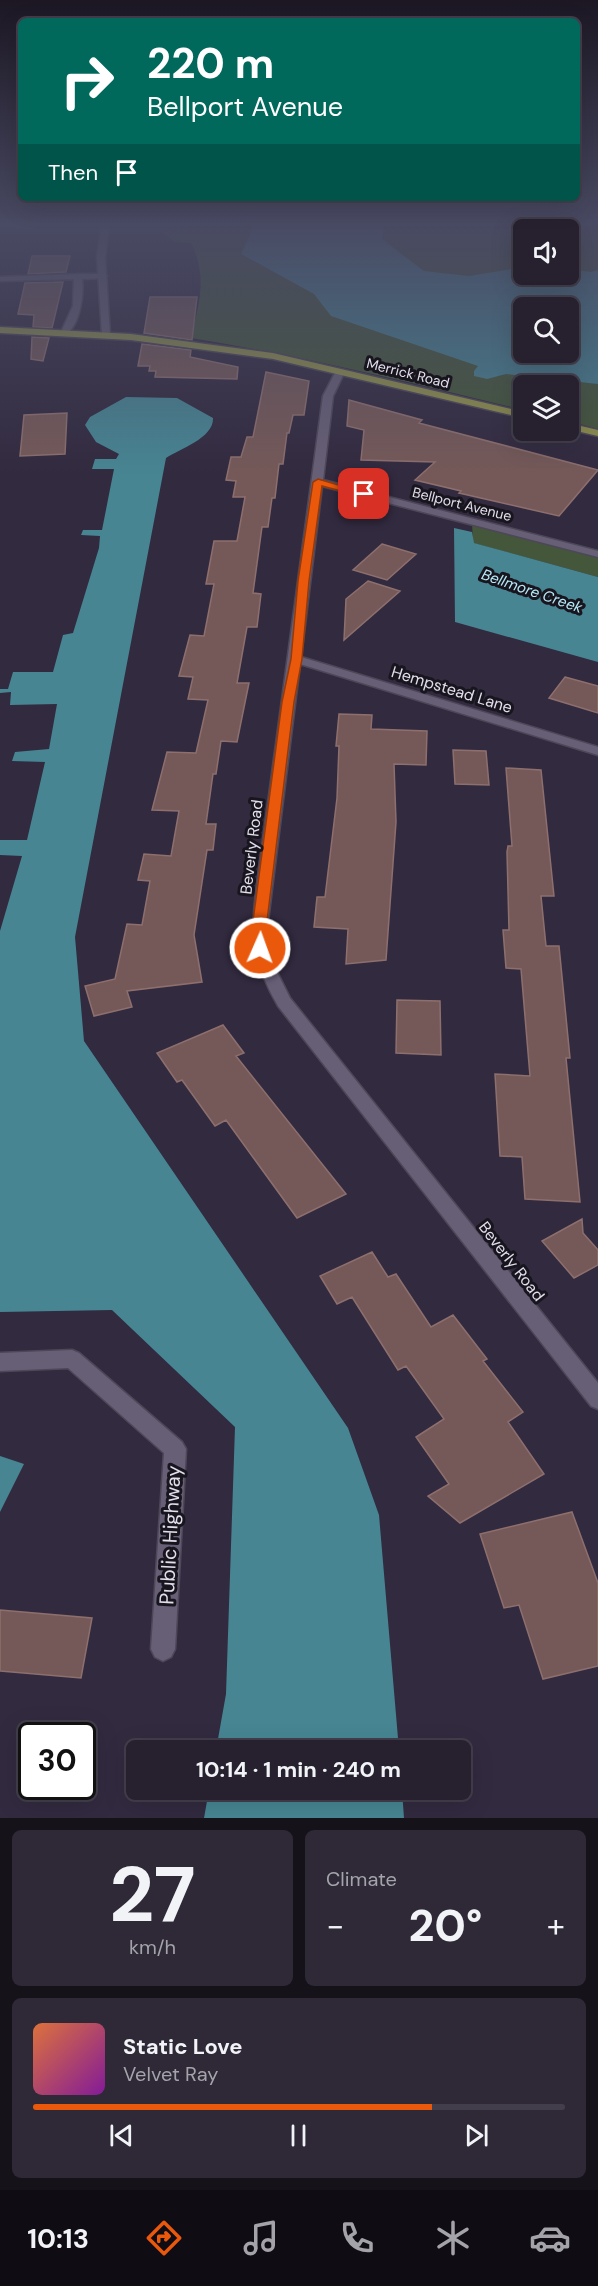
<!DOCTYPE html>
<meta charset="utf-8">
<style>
body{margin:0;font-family:"DM Sans",sans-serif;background:#2e2837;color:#f1f3f6;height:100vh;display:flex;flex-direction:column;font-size:22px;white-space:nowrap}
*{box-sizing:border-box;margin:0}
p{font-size:20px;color:#a4a3aa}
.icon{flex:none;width:33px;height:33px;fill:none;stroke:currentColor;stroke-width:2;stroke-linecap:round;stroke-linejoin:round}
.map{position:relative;height:1818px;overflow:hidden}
.sheet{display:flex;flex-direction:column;gap:12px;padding:12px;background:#15121a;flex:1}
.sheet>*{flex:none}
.top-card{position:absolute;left:18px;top:18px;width:562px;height:183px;border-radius:9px;box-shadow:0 6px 24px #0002,0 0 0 2px #423e4b;background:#00695c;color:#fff;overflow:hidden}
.tools{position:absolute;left:513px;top:219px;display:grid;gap:12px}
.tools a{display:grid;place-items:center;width:66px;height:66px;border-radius:9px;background:#26202f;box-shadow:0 6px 24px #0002,0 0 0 2px #423e4b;font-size:30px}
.speed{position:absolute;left:18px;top:1722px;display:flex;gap:12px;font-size:30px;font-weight:700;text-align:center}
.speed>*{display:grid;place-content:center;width:78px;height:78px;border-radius:50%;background:#26202f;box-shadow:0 6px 24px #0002,0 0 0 2px #423e4b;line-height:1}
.speed .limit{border:3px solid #111;border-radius:9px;background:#fff;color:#111}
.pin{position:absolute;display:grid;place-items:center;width:51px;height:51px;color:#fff;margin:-26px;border-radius:12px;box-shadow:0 3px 9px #0006}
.me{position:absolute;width:66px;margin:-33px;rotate:2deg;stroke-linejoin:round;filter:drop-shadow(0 0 4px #0008)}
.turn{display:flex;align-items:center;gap:21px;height:126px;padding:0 30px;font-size:27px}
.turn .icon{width:78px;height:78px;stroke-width:2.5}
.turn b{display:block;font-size:42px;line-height:51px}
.then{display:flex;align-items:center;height:57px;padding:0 30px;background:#0003;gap:12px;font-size:22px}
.big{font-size:45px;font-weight:700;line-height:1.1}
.sheet .widget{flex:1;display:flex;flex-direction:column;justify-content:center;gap:9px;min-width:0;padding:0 21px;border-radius:9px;background:#2e2837}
.sheet .dial{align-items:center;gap:0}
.dial b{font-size:78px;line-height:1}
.song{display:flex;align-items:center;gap:18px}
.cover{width:72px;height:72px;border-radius:9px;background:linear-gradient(135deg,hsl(20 70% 55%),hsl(290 70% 35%))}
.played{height:6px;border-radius:3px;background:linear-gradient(90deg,#ea580c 75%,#423e4b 75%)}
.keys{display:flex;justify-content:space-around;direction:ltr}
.heat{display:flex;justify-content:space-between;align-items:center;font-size:33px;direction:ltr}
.sheet .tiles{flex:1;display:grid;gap:12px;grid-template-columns:1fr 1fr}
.widget:last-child{grid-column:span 2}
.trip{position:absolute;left:126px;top:1740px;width:345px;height:60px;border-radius:9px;background:#26202f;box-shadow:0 6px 24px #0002,0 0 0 2px #423e4b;font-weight:700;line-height:60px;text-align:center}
.menu{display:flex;height:96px;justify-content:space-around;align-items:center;background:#0f0d13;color:#a4a3aa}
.menu .icon{width:42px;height:42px}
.menu .on{color:#ea580c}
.menu b{font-size:27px;color:#f1f3f6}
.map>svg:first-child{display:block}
</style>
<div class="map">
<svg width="598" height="1818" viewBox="0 0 598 1818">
<rect width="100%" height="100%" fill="#322a3f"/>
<path fill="#44573a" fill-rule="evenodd" d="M185 222H598V429L569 421 568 386H524L523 410C413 383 303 356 191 338 199 303 208 277 191 243L175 242 161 232 183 227ZM524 230H568V274H524ZM524 308H568V352H524Z
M472 523 598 556V577L473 543Z"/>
<path fill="#478593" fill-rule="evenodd" d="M256 222H384L382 239 424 271 469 276 523 267 524 274H568L569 269 591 272 598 270V384L506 374 487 379 474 376V371L478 366 331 316 314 294 241 254ZM524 308H568V352H524Z
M126 397 177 398 213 418C214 438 180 449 166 458L75 937 84 1041 348 1428 379 1515 399 1750H216L226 1694 235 1427 112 1310 0 1312V931L22 856 0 855V840H27L45 762 12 761 15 752 49 749 57 704 10 705 11 692 0 693V689H8L13 672H53L63 635 73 633 99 548 100 536 81 535 83 530H102L114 469H92L95 459H116L119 454 96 442 85 425 90 417Z
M454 528 472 532 474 543 598 577V662L455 622Z
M0 1456 24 1464 0 1512Z
M209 1790H402L404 1818H204Z"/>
<path fill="#755958" stroke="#8d6f6e" stroke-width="1.5" d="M32 256H70L66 272 28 274Z
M63 282 52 328 33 327 34 315 18 314 25 283Z
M150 297H197L192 340 144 333Z
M32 337 49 338 43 361 31 359Z
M142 344 191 350 190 357 238 367 237 379 155 377 156 371H149L150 366H138Z
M266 372 309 381 304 415H293L289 433H287L283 464H279L275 498H272L268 527H262L253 593 261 594 257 627H247L237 683H249L237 742 221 741 216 774H213L206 824H216L213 850H207L194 935 202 982 127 991 132 1007 94 1016 85 986 115 979 127 924 142 925 150 881 138 880 144 854 171 856 179 811 152 810 167 752 196 753 208 700 188 699 193 677 179 676 190 635 204 636 214 584H206L214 541H237L245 497H233L236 481 226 480 231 457H241L247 437H253Z
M349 400 422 420 419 423 598 470 559 516 459 493 461 491 415 480 435 462 361 460 364 430 347 426Z
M67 413 65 454 20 456 24 415Z
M382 544 416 554 387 580 353 570Z
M368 581 400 591 344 640 346 599Z
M565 677 598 686V713L549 698Z
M339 714 372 715 371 729 427 731 426 765 394 764 396 822 386 960 346 964 348 929 314 927 317 897H325L337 798 339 746H336Z
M453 750 486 751 489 785 455 784Z
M506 768 541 770 554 896H541L546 946H559L570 1058H566L580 1202 525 1199 522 1157 500 1156 495 1074 530 1076 521 969 506 968 503 930H509L507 852 508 846H512Z
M397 1000 440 1001 441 1055 396 1053Z
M223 1025 244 1053 236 1056 346 1194 297 1218 226 1120 215 1126 182 1080 177 1082 157 1053Z
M582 1219 583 1233 598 1250V1265L574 1278 542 1241Z
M372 1252 388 1277 396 1274 431 1327 453 1315 487 1359 483 1361 523 1412 508 1422 544 1474 460 1523 428 1496 449 1484 416 1437 444 1419 406 1366 398 1370 352 1297 337 1304 320 1276Z
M572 1512 598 1583V1666L543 1679 519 1605 504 1608 480 1534Z
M0 1610 92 1618 81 1678 0 1671Z"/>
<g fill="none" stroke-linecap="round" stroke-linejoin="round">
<g stroke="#4e4758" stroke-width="3">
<path id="service" d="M78 274H103L107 276 103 278 82 279C84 295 80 326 65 335L61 332 73 306 74 279 0 281V277Z"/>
</g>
<g stroke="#4e4758" stroke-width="3">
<path id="minor" d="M102 222H110L105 257 110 335 106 338 102 335 97 257Z
M337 369 345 371 333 396 323 480 598 551V557L322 486 301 657 598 747V755L300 664 268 921 273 964 290 998 598 1383V1409L591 1406 278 1006C244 948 253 918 261 855L323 396Z
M72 1350 79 1353 182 1442 186 1449 175 1649 171 1657 163 1661 155 1657 151 1649 164 1453 68 1368 0 1371V1353Z"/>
</g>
<g stroke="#4e4758" stroke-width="3">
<path id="primary" d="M0 327 131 334 273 353 524 412V418L273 359 131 340 0 333Z
M568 423 598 430V436L568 429Z"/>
</g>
<use href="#service" fill="#675f76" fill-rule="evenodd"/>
<use href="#minor" fill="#675f76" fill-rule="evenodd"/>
<use href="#primary" fill="#92934a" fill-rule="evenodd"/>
</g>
<linearGradient id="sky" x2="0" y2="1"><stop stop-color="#1c1723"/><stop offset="0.47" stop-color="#494a63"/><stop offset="1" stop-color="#494a63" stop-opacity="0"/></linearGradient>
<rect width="598" height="476" fill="url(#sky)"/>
<path fill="#ea580c" stroke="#983908" stroke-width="1.5" d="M318 479 369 494 364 497 322 486 309 581 302 659 294 702 267 921V948L260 952 253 948V921L282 702 291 659 298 581 313 482Z"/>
<g text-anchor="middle" stroke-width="6" stroke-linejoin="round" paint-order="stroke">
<g font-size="14" fill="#e2deeb" stroke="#18151e">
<text transform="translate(408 373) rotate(14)" y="5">Merrick Road</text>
<text transform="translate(462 504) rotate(14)" y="5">Bellport Avenue</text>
</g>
<g font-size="15" font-style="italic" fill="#b4eaf8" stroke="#18151e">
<text transform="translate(532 591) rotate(19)" y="5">Bellmore Creek</text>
</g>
<g font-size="16" fill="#e2deeb" stroke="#18151e">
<text transform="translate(452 689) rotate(17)" y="6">Hempstead Lane</text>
<text transform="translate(251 847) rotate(-83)" y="6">Beverly Road</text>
<text transform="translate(512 1261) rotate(52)" y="6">Beverly Road</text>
</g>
<g font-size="20" fill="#e2deeb" stroke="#18151e">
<text transform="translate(170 1535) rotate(-87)" y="7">Public Highway</text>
</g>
</g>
</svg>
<div class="tools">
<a><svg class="icon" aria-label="sound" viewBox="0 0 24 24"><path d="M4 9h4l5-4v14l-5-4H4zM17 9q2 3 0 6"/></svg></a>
<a><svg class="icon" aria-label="search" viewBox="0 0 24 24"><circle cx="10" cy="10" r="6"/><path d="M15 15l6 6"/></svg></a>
<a><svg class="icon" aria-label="layers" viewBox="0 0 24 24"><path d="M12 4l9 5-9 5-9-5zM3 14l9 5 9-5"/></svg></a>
</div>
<div class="speed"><div class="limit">30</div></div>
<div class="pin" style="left:364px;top:494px;background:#d93025"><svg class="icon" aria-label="arrive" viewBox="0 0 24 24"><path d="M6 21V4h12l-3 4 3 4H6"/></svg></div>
<svg class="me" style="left:260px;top:948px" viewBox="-20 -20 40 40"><circle r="17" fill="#ea580c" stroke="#fff" stroke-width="3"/><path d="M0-11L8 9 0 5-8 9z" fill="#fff"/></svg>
<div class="trip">10:14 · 1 min · 240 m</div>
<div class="top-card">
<div class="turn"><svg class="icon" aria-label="right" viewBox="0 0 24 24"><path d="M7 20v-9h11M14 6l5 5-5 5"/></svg><div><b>220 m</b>Bellport Avenue</div></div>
<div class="then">Then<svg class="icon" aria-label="arrive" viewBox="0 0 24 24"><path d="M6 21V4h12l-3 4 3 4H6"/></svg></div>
</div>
</div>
<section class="sheet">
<div class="tiles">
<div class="widget dial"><b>27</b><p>km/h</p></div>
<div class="widget"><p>Climate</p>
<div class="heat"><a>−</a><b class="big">20°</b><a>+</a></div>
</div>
<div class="widget">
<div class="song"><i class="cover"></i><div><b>Static Love</b><p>Velvet Ray</p></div></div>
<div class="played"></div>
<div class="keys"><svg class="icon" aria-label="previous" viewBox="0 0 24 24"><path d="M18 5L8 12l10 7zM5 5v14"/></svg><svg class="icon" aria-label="pause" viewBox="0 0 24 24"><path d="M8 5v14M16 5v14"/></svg><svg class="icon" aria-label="next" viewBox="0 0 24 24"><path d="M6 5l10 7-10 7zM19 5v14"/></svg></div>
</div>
</div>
</section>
<nav class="menu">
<b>10:13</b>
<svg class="icon on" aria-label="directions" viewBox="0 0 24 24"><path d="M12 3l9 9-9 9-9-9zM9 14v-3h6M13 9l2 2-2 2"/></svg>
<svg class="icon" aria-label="music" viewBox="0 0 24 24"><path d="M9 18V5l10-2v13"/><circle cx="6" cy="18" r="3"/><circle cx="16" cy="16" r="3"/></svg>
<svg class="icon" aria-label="phone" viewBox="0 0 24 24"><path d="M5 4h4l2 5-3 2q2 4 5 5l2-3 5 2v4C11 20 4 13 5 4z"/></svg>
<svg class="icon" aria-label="climate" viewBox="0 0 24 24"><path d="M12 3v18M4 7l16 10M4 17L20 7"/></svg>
<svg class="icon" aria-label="car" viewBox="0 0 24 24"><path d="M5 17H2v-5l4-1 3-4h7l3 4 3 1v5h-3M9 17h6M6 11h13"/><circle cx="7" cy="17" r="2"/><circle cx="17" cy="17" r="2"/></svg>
</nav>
